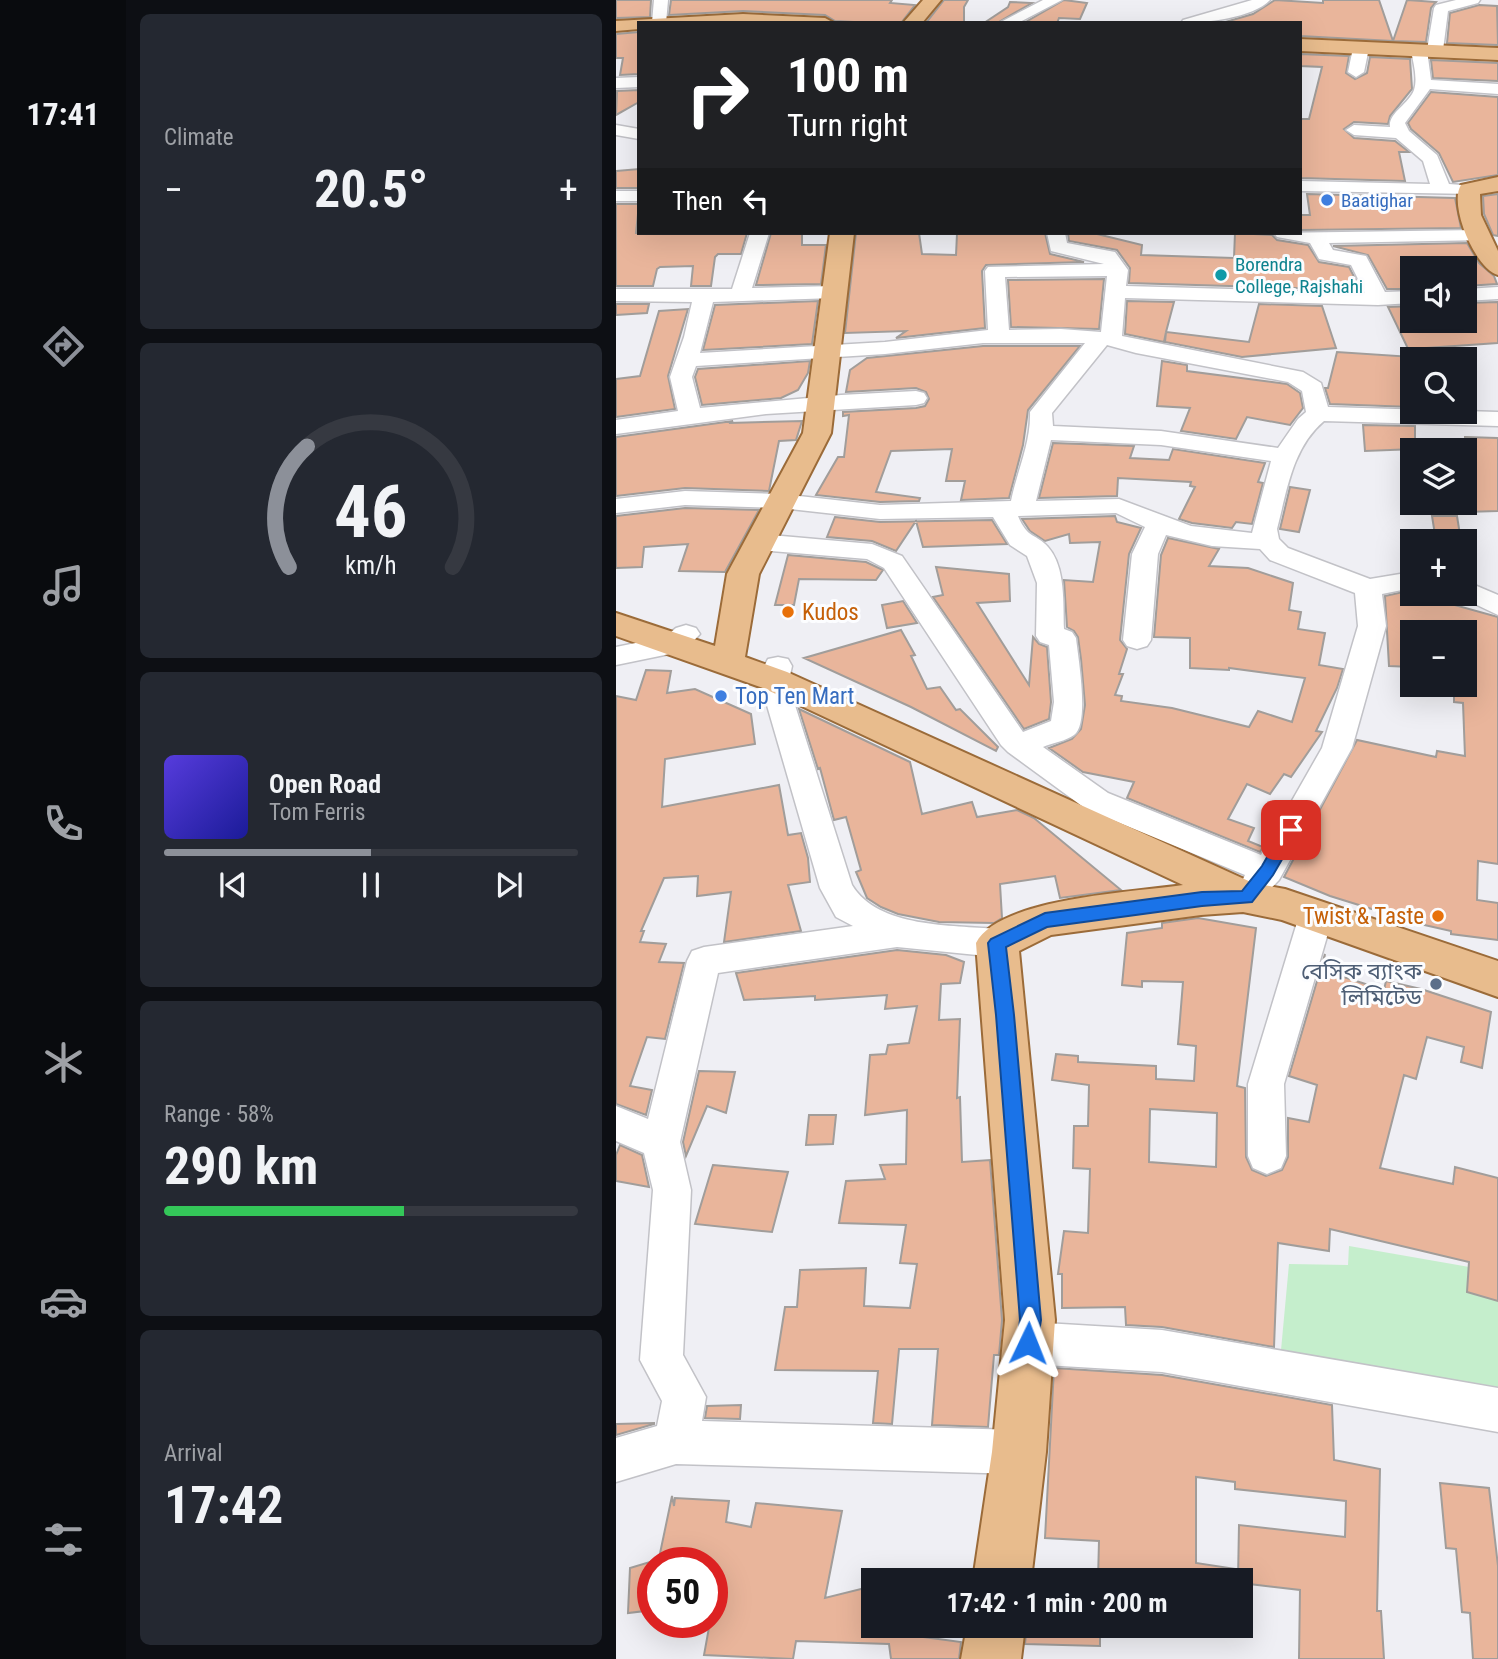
<!DOCTYPE html>
<meta charset="utf-8">
<style>
body{margin:0;font-family:"Roboto Condensed","Noto Sans Bengali",sans-serif;background:#242831;color:#f1f3f6;height:100vh;display:flex;flex-direction:column;font-size:26px;white-space:nowrap}
*{box-sizing:border-box;margin:0}
p{font-size:23px;color:#9ea1a6}
.icon{flex:none;width:38px;height:38px;fill:none;stroke:currentColor;stroke-width:2;stroke-linecap:round;stroke-linejoin:round}
.map{position:relative;flex:1;overflow:hidden}
.details{display:flex;flex-direction:column;gap:14px;padding:14px;background:#0d0f14;width:490px}
.details>*{flex:none}
.guide{position:absolute;left:21px;top:21px;width:665px;height:214px;border-radius:0px;box-shadow:0 7px 28px #0002;background:#202124;color:#fff;overflow:hidden}
.buttons{position:absolute;left:784px;top:256px;display:grid;gap:14px}
.buttons a{display:grid;place-items:center;width:77px;height:77px;border-radius:0px;background:#171b24;box-shadow:0 7px 28px #0002;font-size:35px}
.speed{position:absolute;left:21px;top:1547px;display:flex;gap:14px;font-size:35px;font-weight:700;text-align:center}
.speed>*{display:grid;place-content:center;width:91px;height:91px;border-radius:50%;background:#171b24;box-shadow:0 7px 28px #0002;line-height:1}
.speed .limit{border:10px solid #d22;background:#fff;color:#111}
.pin{position:absolute;display:grid;place-items:center;width:60px;height:60px;color:#fff;margin:-30px;border-radius:14px;box-shadow:0 4px 10px #0006}
.me{position:absolute;width:77px;margin:-38px;rotate:2deg;stroke-linejoin:round;filter:drop-shadow(0 0 5px #0008)}
.turn{display:flex;align-items:center;gap:24px;height:147px;padding:0 35px;font-size:32px}
.turn .icon{width:91px;height:91px;stroke-width:2.5}
.turn b{display:block;font-size:49px;line-height:60px}
.then{display:flex;align-items:center;height:66px;padding:0 35px;background:#0003;gap:14px;font-size:26px}
.big{font-size:52px;font-weight:700;line-height:1.1}
.details .widget{flex:1;display:flex;flex-direction:column;justify-content:center;gap:10px;min-width:0;padding:0 24px;border-radius:10px;background:#242831}
.details .dial{align-items:center;gap:0}
.dial svg{height:182px;overflow:visible;fill:none;stroke:#363941;stroke-width:7;stroke-linecap:round;text-anchor:middle}
.dial text{fill:#f1f3f6;stroke:none}
.song{display:flex;align-items:center;gap:21px}
.cover{width:84px;height:84px;border-radius:10px;background:linear-gradient(135deg,hsl(250 70% 55%),hsl(240 70% 35%))}
.played{height:7px;border-radius:4px;background:linear-gradient(90deg,#8c9099 50%,#363941 50%)}
.keys{display:flex;justify-content:space-around;direction:ltr}
.heat{display:flex;justify-content:space-between;align-items:center;font-size:38px;direction:ltr}
.charge{height:10px;border-radius:5px;background:linear-gradient(90deg,#34c759 58%,#363941 0)}
.trip{position:absolute;left:245px;top:1568px;width:392px;height:70px;border-radius:0px;background:#171b24;box-shadow:0 7px 28px #0002;font-weight:700;line-height:70px;text-align:center}
main{display:flex;flex:1;min-height:0}
.menu{display:flex;flex-direction:column;width:126px;justify-content:space-around;align-items:center;background:#090b0e;color:#9ea1a6}
.menu .icon{width:49px;height:49px}
.menu .active{color:#8c9099}
.menu b{font-size:32px;color:#f1f3f6}
.map>svg:first-child{display:block}
</style>
<main>
<nav class="menu">
<b>17:41</b>
<svg class="icon active" aria-label="directions" viewBox="0 0 24 24"><path d="M12 3l9 9-9 9-9-9zM9 14v-3h6M13 9l2 2-2 2"/></svg>
<svg class="icon" aria-label="music" viewBox="0 0 24 24"><path d="M9 18V5l10-2v13"/><circle cx="6" cy="18" r="3"/><circle cx="16" cy="16" r="3"/></svg>
<svg class="icon" aria-label="phone" viewBox="0 0 24 24"><path d="M5 4h4l2 5-3 2q2 4 5 5l2-3 5 2v4C11 20 4 13 5 4z"/></svg>
<svg class="icon" aria-label="climate" viewBox="0 0 24 24"><path d="M12 3v18M4 7l16 10M4 17L20 7"/></svg>
<svg class="icon" aria-label="car" viewBox="0 0 24 24"><path d="M5 17H2v-5l4-1 3-4h7l3 4 3 1v5h-3M9 17h6M6 11h13"/><circle cx="7" cy="17" r="2"/><circle cx="17" cy="17" r="2"/></svg>
<svg class="icon" aria-label="filters" viewBox="0 0 24 24"><path d="M4 7h16M4 17h16"/><circle cx="9" cy="7" r="2"/><circle cx="15" cy="17" r="2"/></svg>
</nav>
<section class="details">
<div class="widget"><p>Climate</p>
<div class="heat"><a>−</a><b class="big">20.5°</b><a>+</a></div>
</div>
<div class="widget dial"><svg viewBox="0 0 100 80">
<path d="M14 69A42 42 0 1 1 86 69"/>
<path d="M14 69A42 42 0 0 1 22 16" stroke="#8c9099"/>
<text x="50" y="56" font-size="32" font-weight="700">46</text>
<text x="50" y="72" font-size="11">km/h</text>
</svg></div>
<div class="widget">
<div class="song"><i class="cover"></i><div><b>Open Road</b><p>Tom Ferris</p></div></div>
<div class="played"></div>
<div class="keys"><svg class="icon" aria-label="previous" viewBox="0 0 24 24"><path d="M18 5L8 12l10 7zM5 5v14"/></svg><svg class="icon" aria-label="pause" viewBox="0 0 24 24"><path d="M8 5v14M16 5v14"/></svg><svg class="icon" aria-label="next" viewBox="0 0 24 24"><path d="M6 5l10 7-10 7zM19 5v14"/></svg></div>
</div>
<div class="widget"><p>Range · 58%</p><b class="big">290 km</b><div class="charge"></div></div>
<div class="widget"><p>Arrival</p><b class="big">17:42</b></div>
</section>
<div class="map">
<svg width="882" height="1659" viewBox="0 0 882 1659">
<rect width="100%" height="100%" fill="#efeff4"/>
<path fill="#c5eecc" d="M733 1246 882 1272V1408L664 1361 673 1264 732 1265Z"/>
<path fill="#e9b59b" stroke="#a19d9a" stroke-width="2" fill-rule="evenodd" d="M0 0H35L34 17 0 18Z
M55 0H276L274 3 299 5 285 23H257L219 21 209 15 127 11 53 15Z
M328 0H352L348 7V23H310Z
M448 0 471 3 464 19 443 18 441 23H408Z
M659 0 707 3V0H763L777 41 684 36V23H606L637 14Z
M791 0 820 2 815 8 810 42 777 41Z
M394 2 416 3 381 23H368L392 7Z
M863 5 881 6 882 45 831 43 834 13Z
M23 32V74L4 75 7 58H0V34Z
M684 54 733 56 730 73 739 79 751 73 754 57 794 59 796 89 774 116 772 124 738 122 728 129 738 138 779 141 793 152H783L789 181 684 178V119H693L706 67 684 66Z
M815 60 882 63V81L817 78Z
M23 90V102L0 115 1 91Z
M815 92 882 97V175L837 182 823 153 795 129 792 123Z
M23 169V188H0V171Z
M691 194 839 198 845 228 684 230V215H694Z
M882 194V236L877 235 868 214 867 196Z
M0 204H23L20 233H131L125 254H102L99 257 95 286H75L77 266 44 267 41 269 37 286H0Z
M155 233H186V245H210L205 284 140 285Z
M240 233H303L306 254 340 255 341 234 429 233 434 254 468 262 370 265 366 271 369 328 280 338 290 331 229 333Z
M452 233H477L526 245 525 255 618 258 619 233 656 235 661 240 692 245 703 262 733 267 745 290 513 283 514 268 501 250 453 241Z
M851 243 863 263 878 276 881 284 849 286V268H796V289H771L752 255 717 246Z
M488 279 483 329 395 327 392 280Z
M202 301 196 344 87 350 99 305Z
M511 301 558 302 550 332 633 342 643 304 706 306 720 348 626 357 549 342 550 332 548 342 509 334Z
M882 302V343L796 349V407L714 404 709 388H712L721 352 796 357 772 307 796 306V320H849V303Z
M0 304H33L31 313 0 315Z
M72 309 52 376 59 409 0 417V379L24 376 43 311Z
M367 346H464L412 410 407 445 393 498 345 500 349 481H330L336 449 275 451 260 492 304 498 303 501 264 502 200 495 222 457H228L233 415 227 416V412L300 408 309 406 313 399 310 392 300 388 230 392 234 370 251 358Z
M194 361 192 373 182 390 165 398 86 405 79 377 82 369Z
M546 361 571 365V371L671 384 684 393 687 408 674 425 631 417 620 439 565 431 574 408 541 406Z
M117 421 113 423 186 421 180 440 163 441 153 491 69 488 0 496V437Z
M747 425 799 426V449L749 451Z
M849 437 882 438V511L849 512Z
M437 443 518 446 514 458 553 460 557 449 649 463 642 482 647 483 636 524 620 522 616 528 576 523 563 519 579 487 574 486 575 482 502 478 501 496 423 498Z
M674 487 694 490 683 532 664 529Z
M69 508 143 510 109 572 63 571 72 544 28 547 26 567 0 568V516Z
M499 516 501 522 525 528 513 554 504 640 511 649 503 674H507L499 695 506 696 505 701 556 708 633 727 642 711 676 722 689 678 613 668V670L574 668V638L538 637 545 555 552 538 603 549 593 566 632 568 677 583 673 610 685 612 682 629 709 633 703 665 727 669 721 688 700 731 706 732 675 777 668 774 654 794 631 784 612 819 638 828 632 841 647 847 644 852 511 798 518 782 467 772 433 748 456 739 465 729 469 705 465 659 462 637 458 631 451 627 448 580 477 582 484 542 454 543 453 534 429 541 414 531 406 519Z
M816 516H841L845 541H820Z
M219 517 264 522 376 520 391 544 307 547 300 521 280 551 256 541 211 537Z
M172 555 250 562 267 570 260 580 183 579 178 605H159Z
M320 567 393 574 394 601 361 603 413 685 417 637 423 644 431 647 435 702 433 719 408 729 317 597 327 595Z
M787 592 817 596V599L882 617V864L862 861 861 900 882 903V940L835 934V931L804 924 714 896 668 877 741 740 820 757 821 751 849 756 847 703 838 702V684H849V632H796V667L773 666 769 596Z
M287 601 301 623 271 628 266 605Z
M285 630 299 655 295 656 311 689 324 687 340 710 344 709 382 747 380 751 295 707 188 658Z
M30 670 55 671 51 693 79 689 135 714 139 744 49 759 46 807 163 785 172 835 185 833 192 858 194 882 172 885 185 931 108 942 115 892 81 896 82 876 48 878 25 931H28L24 942 50 944 43 962 68 963 49 1039 31 1037 14 1086 36 1090 30 1115 0 1104V696L20 700Z
M183 709 294 762 306 814 356 802 361 817 401 810 418 818 505 890 444 898 439 876 384 884 386 918 378 923 323 922 282 914 265 907 251 898 240 872 245 870 230 817 218 820 204 768 202 769Z
M582 918 640 928 621 1086 629 1088 630 1157 636 1170 650 1176 666 1170 672 1157V1118L693 1122 701 1085 673 1076 709 954 706 970 768 990 770 981 805 989 875 1012 866 1068 845 1062 848 1047 811 1037 800 1079 788 1075 764 1168 837 1184 839 1167 882 1178V1301L851 1292 853 1262 714 1229 713 1251 662 1243 658 1347 546 1327 510 1325 509 1307 446 1308V1274H442L448 1231 472 1233 474 1169 457 1168 458 1126H472L473 1085 436 1080 440 1054 462 1056V1062L540 1066V1079L578 1081 580 1046 562 1044 567 982 526 981V987L506 985 511 933 546 928V923ZM534 1109 601 1113 600 1167 533 1162Z
M281 950 330 955 348 962 344 983 325 984 323 1020 344 1019 341 1098 344 1097 346 1162 374 1160 386 1320 383 1355H378L372 1427 316 1425 322 1349H283L276 1424 257 1423 262 1371 159 1370 169 1307H181L184 1270 250 1268 248 1306 294 1308 301 1264 284 1263 290 1225 223 1223 230 1181 269 1179 264 1165 290 1164 291 1110 249 1115 254 1055 270 1054 272 1045 293 1043 301 1006 269 1009 271 995 199 1000V996L128 1000 120 973Z
M83 1071 119 1072 110 1113 91 1106 70 1156 67 1142Z
M193 1115H220L217 1144 190 1145Z
M4 1145 26 1155 33 1187 0 1181V1155Z
M97 1165 172 1172 156 1232 79 1224Z
M438 1368 546 1375 716 1405 718 1460 764 1469 761 1611H765L768 1659H683L684 1590 625 1583 622 1580 623 1525 729 1537 730 1501 619 1489V1482L580 1477V1563L620 1569 619 1580H482L483 1541 429 1538Z
M125 1405 124 1419 89 1418 91 1406Z
M38 1423V1424L0 1435V1424Z
M824 1483 873 1488 882 1566V1659H857L854 1613 846 1612 840 1549 830 1548Z
M56 1496 58 1506 59 1498 113 1501 110 1522 135 1527 140 1503 226 1511 209 1598 257 1586V1626H306L308 1637 345 1642 343 1659H275L273 1644 180 1641 177 1659 88 1655 94 1622H96V1563H42Z
M37 1561V1610L12 1613 14 1568Z
M411 1626H484V1646L409 1644Z"/>
<g fill="none" stroke-linecap="round" stroke-linejoin="round">
<g stroke="#c2c2c7" stroke-width="3">
<path id="minor" d="M38 0H52L50 23 36 22Z
M427 0H446L402 23H383Z
M636 0H654C637 18 589 23 565 23L567 20Z
M840 0H864L862 3 832 11 827 50 824 53H814L811 50 818 8 820 5Z
M745 43 753 48 748 72 740 77 732 72 737 48Z
M803 45 811 50 815 80 882 84V94L814 89 789 123 793 131 821 155 833 184 859 186 862 190 859 194 684 191V181L814 184 807 161 780 138 738 135 730 130 738 125 774 127C772 113 793 104 798 90 802 77 797 63 795 50Z
M23 77V87L0 88V78Z
M0 125 23 129V139L0 135Z
M0 191H23V201H0Z
M862 230 872 236 869 240 713 243 717 250 750 256 769 292 796 291V303L762 305 509 298 506 336 687 372 705 383 712 407 882 412V426L708 421C676 448 671 491 661 529L663 539 672 548 754 579 796 572V588L766 594 770 626 736 748 663 880C652 892 646 897 629 892L625 883 629 875 470 809 392 752 385 745 268 568 251 559 144 550 135 548 131 542 135 536 144 534 256 544 286 556 407 732 435 721 438 702 433 645 424 642 420 636 421 583 411 556 394 545 377 517 264 519 165 508 69 505 0 513V499L69 491 165 494 264 505 395 501C401 471 415 443 414 412L469 343H367L269 354 80 366 76 377 84 408 225 395 300 391 308 393 311 398 308 403 300 405 150 414 0 434V420L62 411 54 377 68 337 76 302 0 301V289H116L134 233H153L136 288 218 286 225 288 228 292 225 296 218 298 97 302 84 353 269 342 372 330 369 271 372 267 488 264 435 251 431 233H449L451 243 499 252 512 270 510 286 749 293 735 265 703 259 694 243 661 237 658 233ZM491 276 485 332 445 329 393 330 389 277ZM491 345 520 353 672 382 686 391 690 412 682 419 662 448 545 431 437 426 436 413ZM435 440 545 445 655 461 636 533 575 526 503 499 420 501ZM500 513 529 527 516 554 507 640 511 646 521 649 531 646 535 640 542 554 550 535 596 546 644 549 654 560 739 593 742 626 706 748 645 855 492 793 427 747C436 743 450 741 458 735 474 724 462 657 460 638L456 632 448 629C447 605 450 567 432 547 420 533 412 540 402 516Z
M882 287V299L849 301V289Z
M849 581 882 595V615L840 595 849 593Z
M70 625 80 628 84 634 68 651 0 665V647L49 637 60 628Z
M162 657 172 659 176 666 173 680 178 702 236 885C262 928 336 925 381 929L393 933 398 943 393 953 381 957 281 947 102 973 64 1142 75 1190 67 1355 90 1397 86 1421 403 1430 419 1436 425 1452 419 1468 403 1474 60 1464 0 1482V1438L41 1426 46 1401 24 1360 37 1190 28 1153 0 1141V1106L32 1119 71 961 76 951 88 947 237 926 220 917 204 888 150 702C146 686 143 674 152 659Z
M700 903 712 907 717 916 668 1084 670 1156 665 1168 651 1174 637 1168 632 1156V1084L683 916 688 907Z
M412 1322 546 1330 882 1388V1432L546 1372 412 1364 397 1358 391 1343 397 1328Z"/>
</g>
<g stroke="#9b6b39" stroke-width="4">
<path id="major" d="M307 0H325L306 23H287Z
M127 14 209 18 218 23H23V29L0 31V21Z
M684 39 882 48V60L684 51Z
M882 177V191L864 194 865 215 882 251V275C860 270 832 205 845 185Z
M214 233H238L215 433 143 574 129 657 171 672 637 883 669 889 882 961V997L666 920 627 912 585 915 435 935 403 951 439 1320 430 1452 415 1580H357L376 1452 389 1320 360 943C383 898 519 892 567 885L147 688 0 636V613L99 646 111 574 187 433Z
M351 1626H409L405 1659H345Z"/>
</g>
<use href="#minor" fill="#fff" fill-rule="evenodd"/>
<use href="#major" fill="#e8bc8d" fill-rule="evenodd"/>
</g>
<path fill="#1a73e8" stroke="#114b97" stroke-width="2" d="M675 824 683 830 657 875 636 902 586 906 431 927 390 947 398 1015 425 1320 420 1350 412 1354 405 1350 401 1343 404 1320 380 1015 372 943 375 939 429 913 586 892 626 891 646 866 669 826Z"/>
<g fill="#3f7fe0" stroke="#fcfdff" stroke-width="2.5">
<circle cx="711" cy="200" r="7"/>
<circle cx="105" cy="696" r="7"/>
</g>
<circle fill="#0f9aa8" stroke="#fcfdff" stroke-width="2.5" cx="605" cy="275" r="7"/>
<g fill="#e8710a" stroke="#fcfdff" stroke-width="2.5">
<circle cx="172" cy="612" r="7"/>
<circle cx="822" cy="916" r="7"/>
</g>
<circle fill="#5c6f8a" stroke="#fcfdff" stroke-width="2.5" cx="820" cy="984" r="7"/>
<g text-anchor="middle" stroke-width="6" stroke-linejoin="round" paint-order="stroke">
<g font-size="19" fill="#366cbe" stroke="#fcfdff" text-anchor="start">
<text x="725" y="207">Baatighar</text>
</g>
<g font-size="19" fill="#0d838f" stroke="#fcfdff" text-anchor="start">
<text x="619" y="271">Borendra<tspan x="619" dy="22">College, Rajshahi</tspan></text>
</g>
<g font-size="23" fill="#c56008" stroke="#fcfdff" text-anchor="start">
<text x="186" y="620">Kudos</text>
<text x="808" y="924" text-anchor="end">Twist &amp; Taste</text>
</g>
<g font-size="23" fill="#366cbe" stroke="#fcfdff" text-anchor="start">
<text x="119" y="704">Top Ten Mart</text>
</g>
<g font-size="23" fill="#4e5e75" stroke="#fcfdff" text-anchor="end">
<text x="806" y="979">বেসিক ব্যাংক<tspan x="806" dy="26">লিমিটেড</tspan></text>
</g>
</g>
</svg>
<div class="buttons">
<a><svg class="icon" aria-label="sound" viewBox="0 0 24 24"><path d="M4 9h4l5-4v14l-5-4H4zM17 9q2 3 0 6"/></svg></a>
<a><svg class="icon" aria-label="search" viewBox="0 0 24 24"><circle cx="10" cy="10" r="6"/><path d="M15 15l6 6"/></svg></a>
<a><svg class="icon" aria-label="layers" viewBox="0 0 24 24"><path d="M12 4l9 5-9 5-9-5zM3 14l9 5 9-5"/></svg></a>
<a>+</a>
<a>−</a>
</div>
<div class="speed"><div class="limit">50</div></div>
<div class="pin" style="left:675px;top:830px;background:#d93025"><svg class="icon" aria-label="arrive" viewBox="0 0 24 24"><path d="M6 21V4h12l-3 4 3 4H6"/></svg></div>
<svg class="me" style="left:412px;top:1343px" viewBox="-20 -20 40 40"><path d="M0-17L14 15 0 8-14 15z" fill="#1a73e8" stroke="#fff" stroke-width="4"/></svg>
<div class="trip">17:42 · 1 min · 200 m</div>
<div class="guide">
<div class="turn"><svg class="icon" aria-label="right" viewBox="0 0 24 24"><path d="M7 20v-9h11M14 6l5 5-5 5"/></svg><div><b>100 m</b>Turn right</div></div>
<div class="then">Then<svg class="icon" aria-label="left" viewBox="0 0 24 24"><path d="M17 20v-9H6M10 6l-5 5 5 5"/></svg></div>
</div>
</div>
</main>
